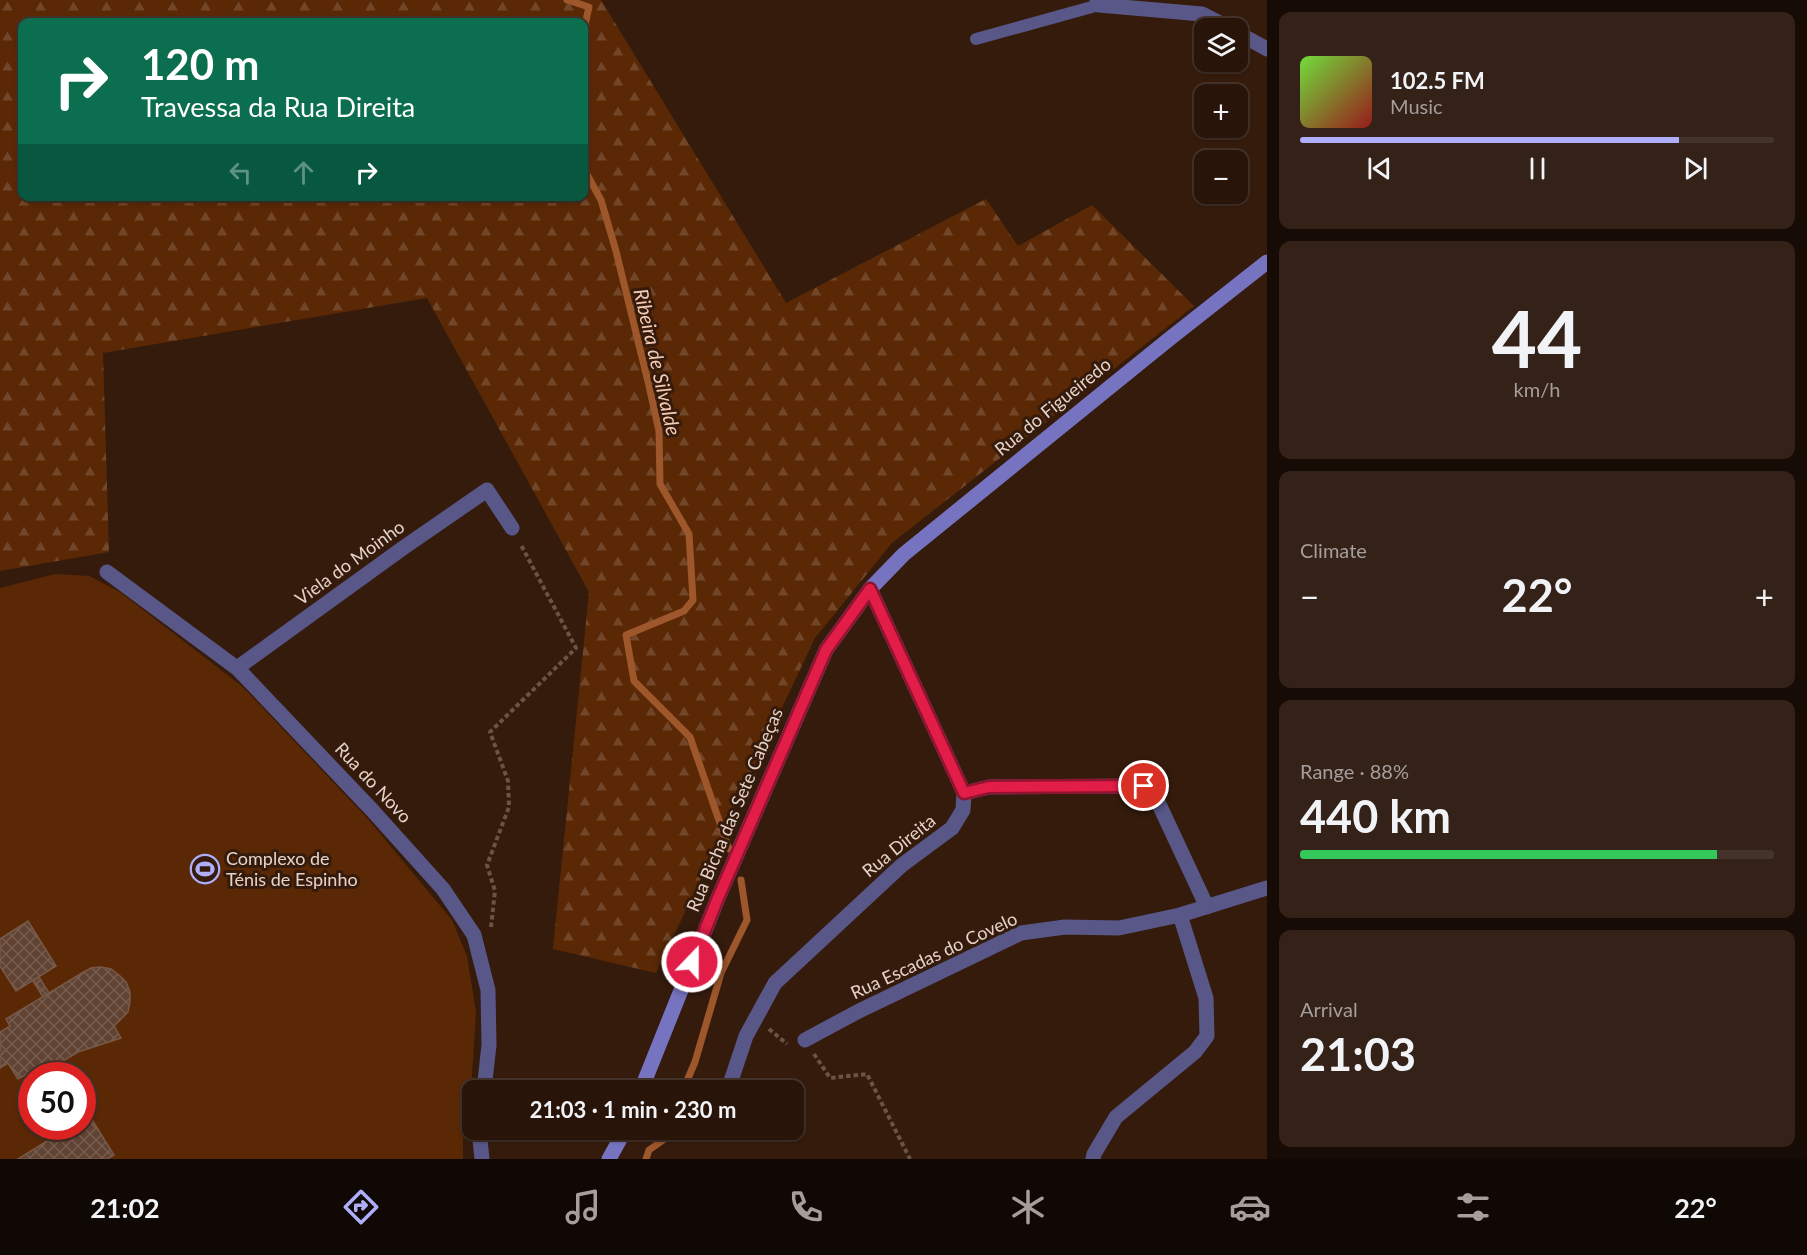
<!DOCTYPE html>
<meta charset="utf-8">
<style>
body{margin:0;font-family:Lato,sans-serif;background:#342117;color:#f1f3f6;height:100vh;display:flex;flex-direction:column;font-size:22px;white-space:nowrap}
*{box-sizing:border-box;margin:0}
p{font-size:20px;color:#a59e9c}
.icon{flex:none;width:33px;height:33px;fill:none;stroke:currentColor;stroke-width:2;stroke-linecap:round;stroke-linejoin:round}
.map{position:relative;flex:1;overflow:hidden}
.drawer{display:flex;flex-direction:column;gap:12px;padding:12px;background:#160b05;width:540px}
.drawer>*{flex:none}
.banner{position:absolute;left:18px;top:18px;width:570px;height:183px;border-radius:12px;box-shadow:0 2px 4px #0004,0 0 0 2px #44332a;background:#0b6e4f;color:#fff;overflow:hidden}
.controls{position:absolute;left:1194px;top:18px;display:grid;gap:12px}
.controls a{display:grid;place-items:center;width:54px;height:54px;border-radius:12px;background:#281409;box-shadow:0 2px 4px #0004,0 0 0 2px #44332a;font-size:30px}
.speed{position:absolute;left:18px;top:1062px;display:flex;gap:12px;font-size:30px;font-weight:700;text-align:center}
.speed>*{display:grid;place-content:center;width:78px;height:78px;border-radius:50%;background:#281409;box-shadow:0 2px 4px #0004,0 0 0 2px #44332a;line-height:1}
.speed .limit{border:9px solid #d22;background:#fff;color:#111}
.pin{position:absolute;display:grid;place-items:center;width:51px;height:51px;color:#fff;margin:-26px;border:3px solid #fff;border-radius:50%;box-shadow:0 2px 6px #0007}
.me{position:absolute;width:66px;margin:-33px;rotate:22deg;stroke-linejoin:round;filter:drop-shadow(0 0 4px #0008)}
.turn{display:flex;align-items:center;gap:21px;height:126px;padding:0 24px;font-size:27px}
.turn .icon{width:78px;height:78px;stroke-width:2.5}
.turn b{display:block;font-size:42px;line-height:51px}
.lanes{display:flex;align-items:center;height:57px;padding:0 24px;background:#0003;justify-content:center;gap:30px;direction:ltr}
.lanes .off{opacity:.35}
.big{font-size:45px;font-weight:700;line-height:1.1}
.drawer .widget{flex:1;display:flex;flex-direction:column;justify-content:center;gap:9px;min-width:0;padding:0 21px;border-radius:12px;background:#342117}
.drawer .dial{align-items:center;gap:0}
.dial b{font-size:78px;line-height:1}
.song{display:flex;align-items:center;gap:18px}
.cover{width:72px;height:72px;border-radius:9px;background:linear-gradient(135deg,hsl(100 70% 55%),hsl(0 70% 35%))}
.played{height:6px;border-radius:3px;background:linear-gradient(90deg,#aeaefa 80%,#44332a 80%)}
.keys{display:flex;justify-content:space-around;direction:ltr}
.heat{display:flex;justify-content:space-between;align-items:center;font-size:33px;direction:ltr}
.charge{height:9px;border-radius:4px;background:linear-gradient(90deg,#34c759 88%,#44332a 0)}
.trip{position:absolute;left:462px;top:1080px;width:342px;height:60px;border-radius:12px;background:#281409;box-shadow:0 2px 4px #0004,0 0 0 2px #44332a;font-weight:700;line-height:60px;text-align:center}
.dock{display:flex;height:96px;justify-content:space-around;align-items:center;background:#100804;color:#a59e9c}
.dock .icon{width:42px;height:42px}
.dock .on{color:#aeaefa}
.dock b{font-size:27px;color:#f1f3f6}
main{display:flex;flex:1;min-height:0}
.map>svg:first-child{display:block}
</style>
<main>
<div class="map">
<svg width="1267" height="1159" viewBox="0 0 1267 1159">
<defs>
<pattern id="forest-firs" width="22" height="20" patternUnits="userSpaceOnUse" patternTransform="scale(1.5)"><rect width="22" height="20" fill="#5a2805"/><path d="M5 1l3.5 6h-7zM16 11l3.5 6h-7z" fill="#724628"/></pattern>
<pattern id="building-cross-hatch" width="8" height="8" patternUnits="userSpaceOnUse" patternTransform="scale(1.5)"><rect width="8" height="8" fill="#604333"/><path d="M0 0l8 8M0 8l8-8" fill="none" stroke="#775d4f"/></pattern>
</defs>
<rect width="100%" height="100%" fill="#351b0c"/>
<path fill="url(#forest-firs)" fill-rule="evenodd" d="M0 0H601L786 303 986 199 1018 246 1092 205 1194 306 892 543 815 638 656 973 553 949 589 592 427 298 103 353 109 552 0 571ZM22 22H584V196H22Z"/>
<path fill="#5a2805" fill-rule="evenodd" d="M55 574 89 576 120 592 243 687 368 819 452 920 467 956 476 1012 472 1075 463 1140V1159H0V588ZM32 1076H82V1126H32Z"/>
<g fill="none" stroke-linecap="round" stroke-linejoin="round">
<path stroke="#9e562b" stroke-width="7" d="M567 0 589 7 584 29
M584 169 601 200 616 251 649 386 659 431 660 484 689 534 693 600 684 611 626 635 634 681 690 737 729 849
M683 1090 695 1062 721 973 747 920 741 880
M646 1159 649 1150 666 1138"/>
</g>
<path fill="url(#building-cross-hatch)" stroke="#785949" stroke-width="1.5" d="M28 921 56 966 16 991 0 966V939Z
M101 967 111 969 119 975 126 982 130 992V1002L128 1012 114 1026 121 1038 78 1052 40 1075 36 1069 18 1079 8 1063 0 1068V1055L2 1053 0 1049V1032L10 1026 6 1019 82 973 91 968Z
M39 977 49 993 43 997 33 981Z
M89 1115 114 1155 107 1159H18L71 1126H82V1119Z"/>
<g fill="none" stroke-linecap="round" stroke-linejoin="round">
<path stroke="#6b5346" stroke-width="4" stroke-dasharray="4.5 3" stroke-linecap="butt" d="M491 927 495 891 487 865 509 807 508 781 490 732 576 648 521 545
M769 1029 787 1044
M814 1054 830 1078 867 1074 910 1159"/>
<path stroke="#585788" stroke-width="12" d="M976 39 1099 5"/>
<path stroke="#585788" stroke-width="15" d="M1097 0 1099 5 1202 14 1229 28
M1238 33 1267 49
M107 572 238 669 372 810 443 889 474 935 488 990 489 1045 484 1090
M237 668 403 548 487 490 512 528
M964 793 989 787 1144 786 1157 800 1207 907
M805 1040 859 1011 1021 933 1065 927 1119 928 1180 915 1267 888
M728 1090 746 1036 775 983 902 865 952 828 963 810 964 793 870 589
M479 1130 482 1159
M666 1130 691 1131 696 1130
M1093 1159 1094 1154 1116 1117 1195 1052 1207 1036 1206 998 1180 915"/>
<path stroke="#7674c1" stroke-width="15" d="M641 1090 718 898 826 650 870 589 904 554 1168 340 1267 262
M609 1159 625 1130"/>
</g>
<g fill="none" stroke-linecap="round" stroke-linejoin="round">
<g stroke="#92132f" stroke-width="15">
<path id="route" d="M692 962 718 898 826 650 870 589 964 793 989 787 1144 786"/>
</g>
<use href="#route" stroke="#e11d48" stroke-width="10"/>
</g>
<defs>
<g id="stadium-ring" transform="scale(1.5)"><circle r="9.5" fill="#351b0c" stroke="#aeaefa" stroke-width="1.5"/><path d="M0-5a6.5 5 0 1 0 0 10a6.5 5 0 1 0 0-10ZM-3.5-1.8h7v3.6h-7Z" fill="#aeaefa"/></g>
</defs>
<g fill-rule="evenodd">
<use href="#stadium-ring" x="205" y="869"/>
</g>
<g text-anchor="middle" stroke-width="6" stroke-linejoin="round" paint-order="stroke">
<g font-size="18" fill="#e5d3c9" stroke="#351b0c">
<text transform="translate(1053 407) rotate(-39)" y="6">Rua do Figueiredo</text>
<text transform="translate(350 563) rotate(-36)" y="6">Viela do Moinho</text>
<text transform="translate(373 783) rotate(47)" y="6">Rua do Novo</text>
<text transform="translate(735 810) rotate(-67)" y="6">Rua Bicha das Sete Cabeças</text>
<text transform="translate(899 846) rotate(-39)" y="6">Rua Direita</text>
<text transform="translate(934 956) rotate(-25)" y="6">Rua Escadas do Covelo</text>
</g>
<g font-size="18" fill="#e5d3c9" stroke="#351b0c" text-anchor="start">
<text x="226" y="865">Complexo de<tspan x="226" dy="21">Ténis de Espinho</tspan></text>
</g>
<g font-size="20" font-style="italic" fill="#f4cab4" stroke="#351b0c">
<text transform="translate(657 362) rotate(77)" y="7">Ribeira de Silvalde</text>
</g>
</g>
</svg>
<div class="controls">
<a><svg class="icon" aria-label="layers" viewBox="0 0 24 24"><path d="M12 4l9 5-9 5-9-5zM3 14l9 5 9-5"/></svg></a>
<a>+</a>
<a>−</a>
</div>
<div class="speed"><div class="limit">50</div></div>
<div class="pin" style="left:1144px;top:786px;background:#d93025"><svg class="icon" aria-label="arrive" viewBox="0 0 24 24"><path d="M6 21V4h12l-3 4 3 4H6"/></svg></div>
<svg class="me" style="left:692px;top:962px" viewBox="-20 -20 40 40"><circle r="17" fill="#e11d48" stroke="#fff" stroke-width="3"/><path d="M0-11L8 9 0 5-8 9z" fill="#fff"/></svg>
<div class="trip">21:03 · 1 min · 230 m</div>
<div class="banner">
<div class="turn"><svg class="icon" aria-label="right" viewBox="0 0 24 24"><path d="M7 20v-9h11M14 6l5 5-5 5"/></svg><div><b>120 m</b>Travessa da Rua Direita</div></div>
<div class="lanes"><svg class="icon off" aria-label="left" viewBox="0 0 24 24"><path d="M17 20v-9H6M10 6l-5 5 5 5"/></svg><svg class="icon off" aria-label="ahead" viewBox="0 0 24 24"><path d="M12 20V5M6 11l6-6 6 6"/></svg><svg class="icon" aria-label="right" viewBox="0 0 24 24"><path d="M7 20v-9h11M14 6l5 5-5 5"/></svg></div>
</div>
</div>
<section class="drawer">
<div class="widget">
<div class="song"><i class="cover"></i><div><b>102.5 FM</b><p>Music</p></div></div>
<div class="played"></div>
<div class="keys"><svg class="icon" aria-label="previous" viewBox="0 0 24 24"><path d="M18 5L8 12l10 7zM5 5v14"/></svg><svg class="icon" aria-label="pause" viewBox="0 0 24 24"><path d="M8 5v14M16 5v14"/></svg><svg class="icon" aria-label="next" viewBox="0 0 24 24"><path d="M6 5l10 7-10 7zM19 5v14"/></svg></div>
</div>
<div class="widget dial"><b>44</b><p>km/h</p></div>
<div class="widget"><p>Climate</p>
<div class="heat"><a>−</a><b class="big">22°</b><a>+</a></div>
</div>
<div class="widget"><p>Range · 88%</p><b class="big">440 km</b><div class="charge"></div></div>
<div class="widget"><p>Arrival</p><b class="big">21:03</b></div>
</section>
</main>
<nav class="dock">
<b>21:02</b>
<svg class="icon on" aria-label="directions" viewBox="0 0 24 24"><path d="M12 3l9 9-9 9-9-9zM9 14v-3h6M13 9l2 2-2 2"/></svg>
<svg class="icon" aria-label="music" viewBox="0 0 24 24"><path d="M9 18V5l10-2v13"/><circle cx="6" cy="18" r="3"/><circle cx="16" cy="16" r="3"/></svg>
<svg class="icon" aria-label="phone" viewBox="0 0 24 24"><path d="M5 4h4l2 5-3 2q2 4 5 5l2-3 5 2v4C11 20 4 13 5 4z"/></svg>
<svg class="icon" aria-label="climate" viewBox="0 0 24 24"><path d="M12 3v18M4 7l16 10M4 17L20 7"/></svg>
<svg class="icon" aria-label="car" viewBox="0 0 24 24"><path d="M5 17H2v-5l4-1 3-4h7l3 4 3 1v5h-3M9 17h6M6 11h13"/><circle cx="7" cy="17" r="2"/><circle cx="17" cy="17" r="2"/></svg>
<svg class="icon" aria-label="filters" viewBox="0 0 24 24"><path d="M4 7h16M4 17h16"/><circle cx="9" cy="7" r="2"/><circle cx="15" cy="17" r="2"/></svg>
<b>22°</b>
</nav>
